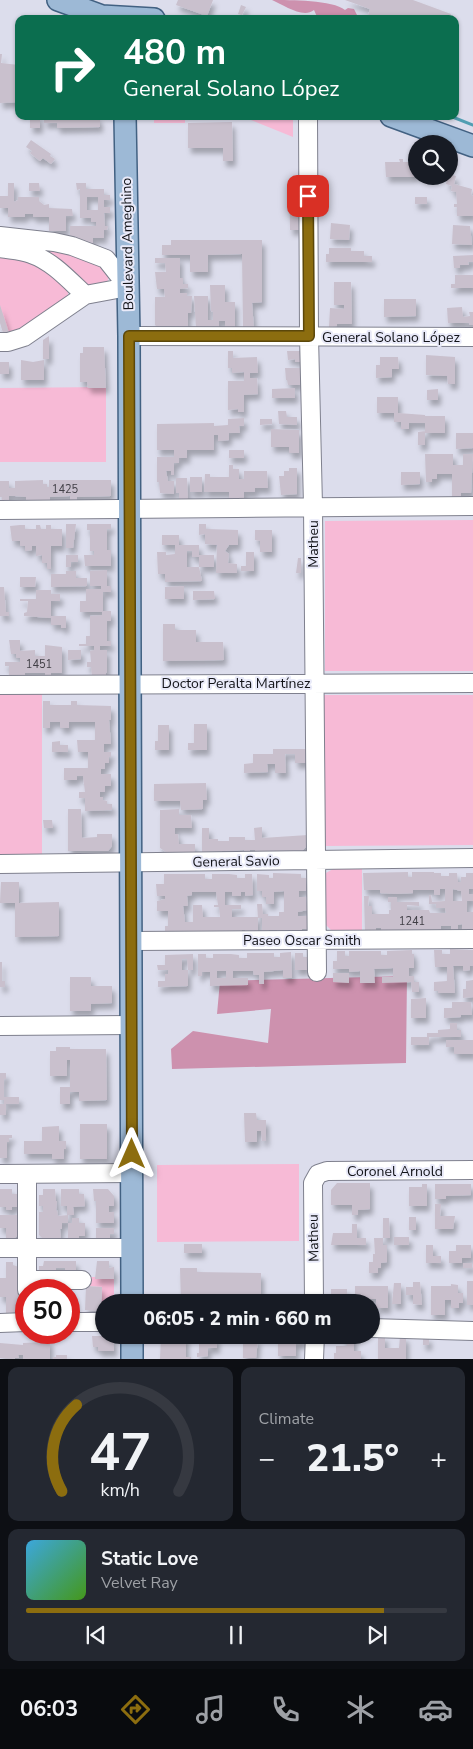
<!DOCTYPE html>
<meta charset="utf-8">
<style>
body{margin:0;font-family:"Nunito Sans",sans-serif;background:#242831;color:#f1f3f6;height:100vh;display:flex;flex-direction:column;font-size:19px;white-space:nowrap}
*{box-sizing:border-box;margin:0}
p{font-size:16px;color:#9ea1a6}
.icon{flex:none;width:28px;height:28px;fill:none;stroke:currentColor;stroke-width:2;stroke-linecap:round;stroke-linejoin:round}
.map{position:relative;height:1359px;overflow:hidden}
.sheet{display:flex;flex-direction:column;gap:8px;padding:8px;background:#0d0f14;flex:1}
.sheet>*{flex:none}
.top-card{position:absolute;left:15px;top:15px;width:444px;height:105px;border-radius:10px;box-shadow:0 1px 4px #0004;background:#0b6e4f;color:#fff;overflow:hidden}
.buttons{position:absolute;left:408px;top:135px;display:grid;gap:10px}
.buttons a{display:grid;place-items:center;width:50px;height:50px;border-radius:50%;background:#171b24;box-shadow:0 1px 4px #0004;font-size:25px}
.speed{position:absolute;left:15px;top:1279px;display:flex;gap:10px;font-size:25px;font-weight:700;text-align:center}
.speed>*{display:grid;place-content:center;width:65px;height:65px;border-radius:50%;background:#171b24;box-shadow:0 1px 4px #0004;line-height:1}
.speed .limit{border:8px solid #d22;background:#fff;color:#111}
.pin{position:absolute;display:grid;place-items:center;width:42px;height:42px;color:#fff;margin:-21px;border-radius:10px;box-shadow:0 2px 8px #0006}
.me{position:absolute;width:55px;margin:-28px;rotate:0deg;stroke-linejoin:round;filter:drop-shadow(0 0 4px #0008)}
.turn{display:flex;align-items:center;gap:18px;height:105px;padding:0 25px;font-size:22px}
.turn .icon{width:65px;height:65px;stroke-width:2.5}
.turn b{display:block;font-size:35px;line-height:42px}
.big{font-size:38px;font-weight:800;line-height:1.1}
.sheet .widget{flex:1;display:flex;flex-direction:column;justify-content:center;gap:8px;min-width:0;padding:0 18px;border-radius:10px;background:#242831}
.sheet .dial{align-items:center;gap:0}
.dial svg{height:130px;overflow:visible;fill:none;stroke:#363941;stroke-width:7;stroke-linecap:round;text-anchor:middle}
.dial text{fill:#f1f3f6;stroke:none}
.song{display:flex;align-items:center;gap:15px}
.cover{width:60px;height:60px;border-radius:8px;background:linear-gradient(135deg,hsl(200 70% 55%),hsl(100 70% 35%))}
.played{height:5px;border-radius:2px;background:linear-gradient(90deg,#8c6d0f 85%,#363941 85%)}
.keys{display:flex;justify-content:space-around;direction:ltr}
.heat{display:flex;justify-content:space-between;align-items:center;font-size:28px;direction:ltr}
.sheet .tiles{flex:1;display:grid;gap:8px;grid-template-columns:1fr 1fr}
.widget:last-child{grid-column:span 2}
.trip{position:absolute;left:95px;top:1294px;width:285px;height:50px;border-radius:25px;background:#171b24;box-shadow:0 1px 4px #0004;font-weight:800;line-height:50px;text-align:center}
.tab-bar{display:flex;height:80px;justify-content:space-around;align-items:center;background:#090b0e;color:#9ea1a6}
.tab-bar .icon{width:35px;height:35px}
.tab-bar .on{color:#8c6d0f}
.tab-bar b{font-size:22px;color:#f1f3f6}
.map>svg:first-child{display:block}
</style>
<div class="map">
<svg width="473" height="1359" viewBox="0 0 473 1359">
<defs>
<filter id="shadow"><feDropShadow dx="3" dy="5.5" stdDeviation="2.5" flood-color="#0004"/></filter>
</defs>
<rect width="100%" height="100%" fill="#dcddec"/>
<path fill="#f7bad6" d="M154 116H185V123H154Z
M241 116H293V137Z
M37 246 79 257 100 266 109 275 107 284 89 286 83 284Z
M0 254 22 258 39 265 68 289C69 295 67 297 63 301L23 329 9 335 0 306Z
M106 387V462H0V388Z
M473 520V671H325V521Z
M0 694H42V859H0Z
M324 695H473V845L324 846Z
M362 868V932H333L326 925V873L333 869Z
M299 1164V1241L157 1242V1165Z
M86 1277H114V1302H104V1311H101L102 1287 86 1286Z"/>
<path fill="#cd91ae" d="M272 0C290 0 333 0 345 10L348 8 354 9 357 15 354 19H318L314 10C303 19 284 5 272 0Z
M407 976 406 1063 172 1069 171 1049 193 1031 268 1043 271 1009 217 1014 220 981Z"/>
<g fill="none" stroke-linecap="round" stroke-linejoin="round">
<path stroke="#529eb2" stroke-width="3" d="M450 116 473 125"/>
</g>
<path fill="#c9c0cd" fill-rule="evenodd" filter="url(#shadow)" d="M178 0H213L207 16 176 5Z
M345 0H413L451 14 450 19H367L370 9Z
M241 5 246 7 242 15 238 14Z
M0 54H2L1 63 19 65V102L0 103Z
M30 116H40V128H30Z
M44 116H98V119H100V127L57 128V123H44Z
M232 122 233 161H223V148H188V123Z
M31 140 51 154 50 156 55 159 51 164 43 158 40 161 30 153 32 151 26 147Z
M399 159H403V162H415V177H386L385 162H400Z
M449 174 456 176 454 184 472 189 471 195 473 196V216H457V207H454V204H457L456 192 451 191 452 186 446 184Z
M289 179H298L299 230H290Z
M8 183H14V202L18 200V197H39V201L44 205 49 204V208L72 209 73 216H66V231H49V217H33V214H25V217H8V208H0V196H8Z
M29 183H39L40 191H29Z
M76 183H86V189H104V195H110V200H104V207H110V213H104L105 226H108L107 230H104V238H93V243H77L70 240V226H96V222H91V218H80V189L77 190ZM87 197H98V210H87Z
M415 197H427V204H415Z
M331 223 350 225 349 240 330 239Z
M453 225 470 226 472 245 452 244Z
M171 240H262V302L252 303 254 329 243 327 242 254 208 255V272H190V255H162V245H171Z
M329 248H351V251H364V256H372V262H326V254H329Z
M473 255V262H468L469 265H460V268H454L453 256Z
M155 258H180V278H183V284H188V288L180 289V293H187V296H192L191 313H188V329L160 330 155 325V297H165L164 289H157L155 272H166L165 263H155Z
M455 275H473V288H451V284H455Z
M334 282H351L352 324H337V326L329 327 330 308 344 309V305H334Z
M210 285H225V302H235V329H225V321H219V329H196L194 296H208V320H213V312L211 311Z
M384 299H416V316L384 317Z
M0 305 10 336H4L0 323Z
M462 307 463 317 470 316 469 312H473V325H470L469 323H448L447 308Z
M49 336V359H43V340Z
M83 347H104L106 388H88L87 382H80V353H83Z
M228 351H233V358L257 357 258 373H250V378H257L258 394 244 395V412H238V409L228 410V381H244V372L232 373V368H228Z
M287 351H300V362H295V359L288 360Z
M426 355 455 357V384H448L447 376 426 375Z
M380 357H398L399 369H392V377L376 378V365H380Z
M21 360 33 362 44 360V380H21Z
M0 362H9V374H0Z
M285 368H300V385H288L287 380H286Z
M295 388V398H272V389Z
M438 389V400H427V390Z
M377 397H398V413L425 415V416H445V433H425V423H409V429H401V422H394V413H377Z
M278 411H286L287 417H297V425L279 424Z
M244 418V426H239L240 433H229V440L218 441V435H214V450H187V458H179V463H174V475H171V471H166L168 481H174V494L160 493 159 482H157V457H174V450H157V424L214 423V426L228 425V419Z
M260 419H272V424L260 425Z
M271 429 299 430V453H289V447H271Z
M425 431V445H418V432Z
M456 433H473V448L456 449Z
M229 450H244V458H229Z
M425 454H453V465H463V454H473L471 493H461V498H452V474H437V479H432V482H426Z
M229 465H233V469H239V479H244V471H267L268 488H255V492H244V499L229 500V492H204L205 474H210V477H229Z
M289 468H297V494L281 495 279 476H284V471H289Z
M401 472H420V484L401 485Z
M190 477H202V492H190Z
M176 478H187L188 500H179V493H176Z
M43 480V484H47V487H49V480H111V496L77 497V501H70V496L50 497V501L26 502V497L15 496H9V502H2V497H0V481H9V488H15V481Z
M66 524H76L73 548H66Z
M87 524H111V529H107V550H111V566H85L84 555H94V551H90V530H87Z
M199 524H206V529L238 530V545H229L225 551 229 554 228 563 237 564V573H216L217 545 205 544V534L199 535Z
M20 525H25V529H36V525H40L41 529H46V525H51V529H62V546H51V569H47V563H42V555L36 556V546H32V550L25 551V546H20V541H12L10 526Z
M255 530H272V552H260V541L255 540Z
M162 535H179V545H199V555H214V567H199V557H192V551H187V567H199L202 581 165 582V574H158L157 552H166V555L175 554V545H162Z
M246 552H254V571H241V566H246Z
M66 555H78V562H71V567H66Z
M298 558H301V573H296Z
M107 570V586H111V592H103V611H111V621H107V641H111V646H100V650H107V672L106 673V677H92L91 667H87V662H91L90 651 94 650V646H79V644H86V636H90V616L102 615V612H80V601H86V589H101V586H90V571Z
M66 571H76V578H87V586L51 587V574H66Z
M20 577H36L35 587H20Z
M184 586V599H165V587Z
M0 587H4L6 612H9V616H0Z
M36 590H51V594H60V601H51V616H66V628H61V625H51V618L24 616V613L27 612 28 601H20V599H36Z
M193 591H214L215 599 193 600Z
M163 624H175V630H196V642H223L224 660 163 661Z
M9 640H20V651L35 650V656H45V645L62 647V673H51V678H45V673H25V678H9V666H5V662H20V658H16V654H11Z
M68 650H81V659L68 660Z
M43 701H50V705H71V701H77V705L111 706V720H109L111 744H104V752H111V757H109V763H105V769H101V774H111V786H105V792H100V797H103V800L107 801V804H112V810L85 811V798H79V792H85L83 776H77V780H64V768H88V752H78L77 740H95V722H69V728H60V722H50V728H43Z
M194 724H207V750H188V743H194Z
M158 725H169V750H155V741H158Z
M60 741V745H68V752H52V742Z
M273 749H308V763H295V754H285L286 773H275V764H267L268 772 244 773V764L253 763V754H273Z
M206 783 207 800H203V809L181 810 180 801H154V784Z
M68 809H81L82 838 97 837V834H112V846L108 851H68Z
M179 809V815H191L192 828H175V834H178L179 844H195V852H166L160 848V810Z
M43 820H52L53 828H44Z
M262 827V838L308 835V845L302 851 255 852V850H250V852H244V850L202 852V828H209V839H218V841H229V837H245V840H255L254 828Z
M408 872V877H412V872H434V873H441V876H449V873H457L458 882H461V877H466V873H473V889H469V894H473V901H467V912H473V929L462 931V924L458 925V930H451V926H441V929L437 930 436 931 420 930V932L381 933V928H376V931L365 933 364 896H369L368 906H372V914H389V910H391V902H388V897H397V902H419V906L407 905V910H429L430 913H446L445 908H436V904H429V895H431L432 902 445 901V889H440V895H434V890H413V893L397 894 380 893V890H364L363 873ZM453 889 461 891 462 901H453Z
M273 873 301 874V878H306V891H299V897H306L307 910 298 912V916H307V929H302V932L278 933 277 930H269V933H262V918H258L257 904H262L263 914H268V916H279V912H284V891L274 892V904H266V897H262V891H257V874L269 875V878H273Z
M164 874H205V879H212V874H229L237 875V878H245V874H252L253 895 245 896V892H241V896H232V892H225V905H241V909H232V917H258V935L245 934V930H242V935L209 934V931H205L206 935 165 934V926H168V911H157V901L165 899V896H157L156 884H164ZM192 892H216L218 905H214V907H219L220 917H203L202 905H193V922H185L183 906H188L187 896 192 895Z
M1 882H19V903L59 902V936L15 937V903H0Z
M450 949 473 950V966H470V970L463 971V966H453L455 993H438V991H434V982L447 981V967H435L434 950H442V954H450Z
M412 950V954H414V968H409V976H414V982H419V992H412L411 982 382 983V977H393V968L374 969 375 983H360V971L349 972V969H333V961H337V951H345V956H349V951H381V955H387V951Z
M291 952 292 978H283V970L264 972V984H259V975H254L253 971H233V978H248V985L210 986V972H202V976H198V954H206V958H213V954H231L239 955V958H247V953H274V957H280V953ZM217 971H226V978H217Z
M295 953H303V957H307V970H295Z
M193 954V970H188V986L158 987V981H165V974H168V970H158L157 965H165V955ZM182 959H187L188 970H182Z
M0 962H2V981H5V987H0Z
M333 973H349V983L333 982Z
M70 977H91V986H112V1003L91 1004V1011H70Z
M473 980V997L463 998V989H466V981Z
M426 998V1018H411V999Z
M452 1002H471L472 1015H461V1017L444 1018V1008H452Z
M450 1023H457V1030H461V1037H429V1045H411V1037H427V1033H438V1030L450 1029Z
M446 1040H473V1054H454V1047H446Z
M56 1047H70V1049H106L107 1100 79 1101V1092H70V1104H60V1087H70V1060H67V1076H50V1051H56Z
M0 1073H6V1079H4V1097H19V1104H6V1115H0V1104H4V1100H0Z
M244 1113H256L257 1120H266V1141H262L261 1131H257V1142H245Z
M80 1124H107V1159H80Z
M59 1126V1141H66V1149H64V1159H52V1154H24V1141H42V1127Z
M0 1135H12V1138H9V1142H7V1158H0Z
M337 1183H370V1209L358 1210V1215H352V1205H331V1190Z
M422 1184H427V1206H409V1187H422Z
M435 1184H471V1195L446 1196V1199H435Z
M0 1189H12V1194H18V1207H12V1210H6V1207H0Z
M43 1189H55L56 1201H57L56 1211 57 1210 58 1216 68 1215V1223H62V1229H60L61 1240H44L39 1235V1212H43V1206H39V1195H43Z
M61 1189H79V1194H84L85 1206 73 1207 74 1215H67V1206H61Z
M93 1189H108L114 1196V1206H109V1212H114V1223H96V1201H94Z
M435 1204H441L440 1216H455L453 1229H435Z
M0 1215H18V1235L13 1240 6 1241V1228H0Z
M409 1217H416V1230H409Z
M72 1218H79V1223H85V1236H79V1240H68V1223H72Z
M383 1218H389L390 1238H383Z
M352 1224H357V1238H366V1245H331L333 1233H352Z
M96 1228H114V1234H110V1240H96Z
M394 1237H409V1245H394Z
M374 1238H383V1245H387V1262L381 1263V1268H378V1273H369V1262H373V1254H375Z
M184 1244H202V1253H184Z
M426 1245H433V1256H441V1263H426Z
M456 1245H471V1258H462V1263H449V1251H456Z
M44 1261H76V1271H65V1268H56V1274L39 1279V1266H43Z
M97 1261H109V1268L114 1267V1279H95Z
M6 1262H13V1265L19 1267V1313H6V1297H0V1278H6Z
M463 1263H472V1268H463Z
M180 1268H197V1272L261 1273V1302H181Z
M467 1281H473V1305H467Z
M413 1282H420L422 1305 413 1304V1295H406V1287H413Z
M394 1283H401V1304H392Z
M451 1284 458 1285V1293H463V1303H459V1308H451V1300H445V1315H431V1286H451Z
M86 1286 102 1287 101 1311 85 1310Z
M355 1286H388V1308H376V1299H363V1302H355Z
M331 1289H347V1302H331Z
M92 1336H110L114 1341V1351H98V1347H93Z
M161 1336H186V1357H191V1359H160Z
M343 1336H354V1351H361V1359H334V1353H336V1346H347V1341H343Z
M378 1336H385V1348H399L400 1336 406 1337V1359H378Z
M208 1337H217V1348H208V1356L197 1357V1353H199V1343H208Z
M278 1337H304V1343L296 1344V1356H278Z
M423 1337H429V1345H423Z
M243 1339H258L256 1358H243Z
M44 1340H50V1359H23V1355H18L19 1358H15V1359L0 1358V1343L23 1345V1343L45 1342Z
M56 1355H67V1359H53V1357H56Z"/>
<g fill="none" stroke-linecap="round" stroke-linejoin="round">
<g stroke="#7f808e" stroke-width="20">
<path id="minor" d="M308 116 309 336 313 506 317 972
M0 236 54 242 72 246 106 259 128 287 85 295 24 337 8 342H0
M0 248C11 250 21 250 31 254 52 261 69 280 85 295
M129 336 473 337
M0 510C158 510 315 506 473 506
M0 685 473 683
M0 864 473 858
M132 941 473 939
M0 1026 132 1025
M0 1174 132 1173
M0 1248H133
M27 1280H82
M27 1290V1174
M314 1302 313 1183 318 1174 327 1171 473 1170
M69 1322H104
M0 1323 26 1322
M371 1328 473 1331
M314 1359 315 1335"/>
</g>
<g stroke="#426182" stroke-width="24">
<path id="major" d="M58 0 102 16 154 19
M125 116 129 336 132 1302
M391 116 473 146
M132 1335V1359"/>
</g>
<use href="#minor" stroke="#fff" stroke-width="18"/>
<use href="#major" stroke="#9db9d6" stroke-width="21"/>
</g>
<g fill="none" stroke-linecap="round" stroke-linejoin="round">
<g stroke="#5b470a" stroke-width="12">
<path id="route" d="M132 1154 129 336H309L308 196"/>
</g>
<use href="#route" stroke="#8c6d0f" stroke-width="9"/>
</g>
<g text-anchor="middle" stroke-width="4" stroke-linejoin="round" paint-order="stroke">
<g font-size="11" fill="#403e45">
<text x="65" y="493">1425</text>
<text x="39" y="668">1451</text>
<text x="412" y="925">1241</text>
</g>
<g font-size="14" fill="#121318" stroke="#e9eaf9">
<text transform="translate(127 244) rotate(-91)" y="5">Boulevard Ameghino</text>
<text x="391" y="342">General Solano López</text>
<text transform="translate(313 544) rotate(-90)" y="5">Matheu</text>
<text x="236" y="688">Doctor Peralta Martínez</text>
<text transform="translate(236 861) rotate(-1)" y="5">General Savio</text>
<text x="302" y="945">Paseo Oscar Smith</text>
<text x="395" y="1176">Coronel Arnold</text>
<text transform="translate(313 1238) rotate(-91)" y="5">Matheu</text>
</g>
</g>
</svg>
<div class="buttons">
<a><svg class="icon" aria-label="search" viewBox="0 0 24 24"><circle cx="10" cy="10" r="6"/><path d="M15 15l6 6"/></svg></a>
</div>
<div class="speed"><div class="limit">50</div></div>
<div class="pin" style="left:308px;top:196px;background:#d93025"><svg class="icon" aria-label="arrive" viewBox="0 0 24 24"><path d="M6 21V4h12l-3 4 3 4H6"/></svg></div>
<svg class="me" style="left:132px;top:1154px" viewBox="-20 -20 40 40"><path d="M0-17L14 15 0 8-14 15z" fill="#8c6d0f" stroke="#fff" stroke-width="4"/></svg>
<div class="trip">06:05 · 2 min · 660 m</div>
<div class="top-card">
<div class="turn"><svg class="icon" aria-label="right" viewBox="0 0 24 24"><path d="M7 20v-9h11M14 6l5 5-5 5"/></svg><div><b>480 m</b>General Solano López</div></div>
</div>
</div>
<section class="sheet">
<div class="tiles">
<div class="widget dial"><svg viewBox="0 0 100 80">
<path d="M14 69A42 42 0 1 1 86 69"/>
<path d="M14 69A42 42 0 0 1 23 16" stroke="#8c6d0f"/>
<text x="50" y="56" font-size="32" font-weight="700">47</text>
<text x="50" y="72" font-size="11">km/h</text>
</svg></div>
<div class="widget"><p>Climate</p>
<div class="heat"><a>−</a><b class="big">21.5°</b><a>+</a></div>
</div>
<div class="widget">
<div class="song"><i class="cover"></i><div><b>Static Love</b><p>Velvet Ray</p></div></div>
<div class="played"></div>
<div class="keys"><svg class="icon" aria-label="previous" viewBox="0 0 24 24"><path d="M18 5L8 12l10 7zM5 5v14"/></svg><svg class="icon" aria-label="pause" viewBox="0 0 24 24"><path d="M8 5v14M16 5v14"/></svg><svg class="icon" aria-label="next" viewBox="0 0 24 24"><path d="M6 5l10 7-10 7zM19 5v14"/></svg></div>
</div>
</div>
</section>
<nav class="tab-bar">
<b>06:03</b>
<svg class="icon on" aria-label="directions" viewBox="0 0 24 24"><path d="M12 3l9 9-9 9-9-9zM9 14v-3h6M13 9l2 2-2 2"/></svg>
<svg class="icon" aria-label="music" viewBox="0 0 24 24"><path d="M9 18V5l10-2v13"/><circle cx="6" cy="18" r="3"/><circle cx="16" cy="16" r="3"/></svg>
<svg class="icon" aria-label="phone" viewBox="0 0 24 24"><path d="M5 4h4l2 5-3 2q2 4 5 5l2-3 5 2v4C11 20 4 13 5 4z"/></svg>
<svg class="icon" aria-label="climate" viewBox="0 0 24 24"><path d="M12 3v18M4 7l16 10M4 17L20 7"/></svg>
<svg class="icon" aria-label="car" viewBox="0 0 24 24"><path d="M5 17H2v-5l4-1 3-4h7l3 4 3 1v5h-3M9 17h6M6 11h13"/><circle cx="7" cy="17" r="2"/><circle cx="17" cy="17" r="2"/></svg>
</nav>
